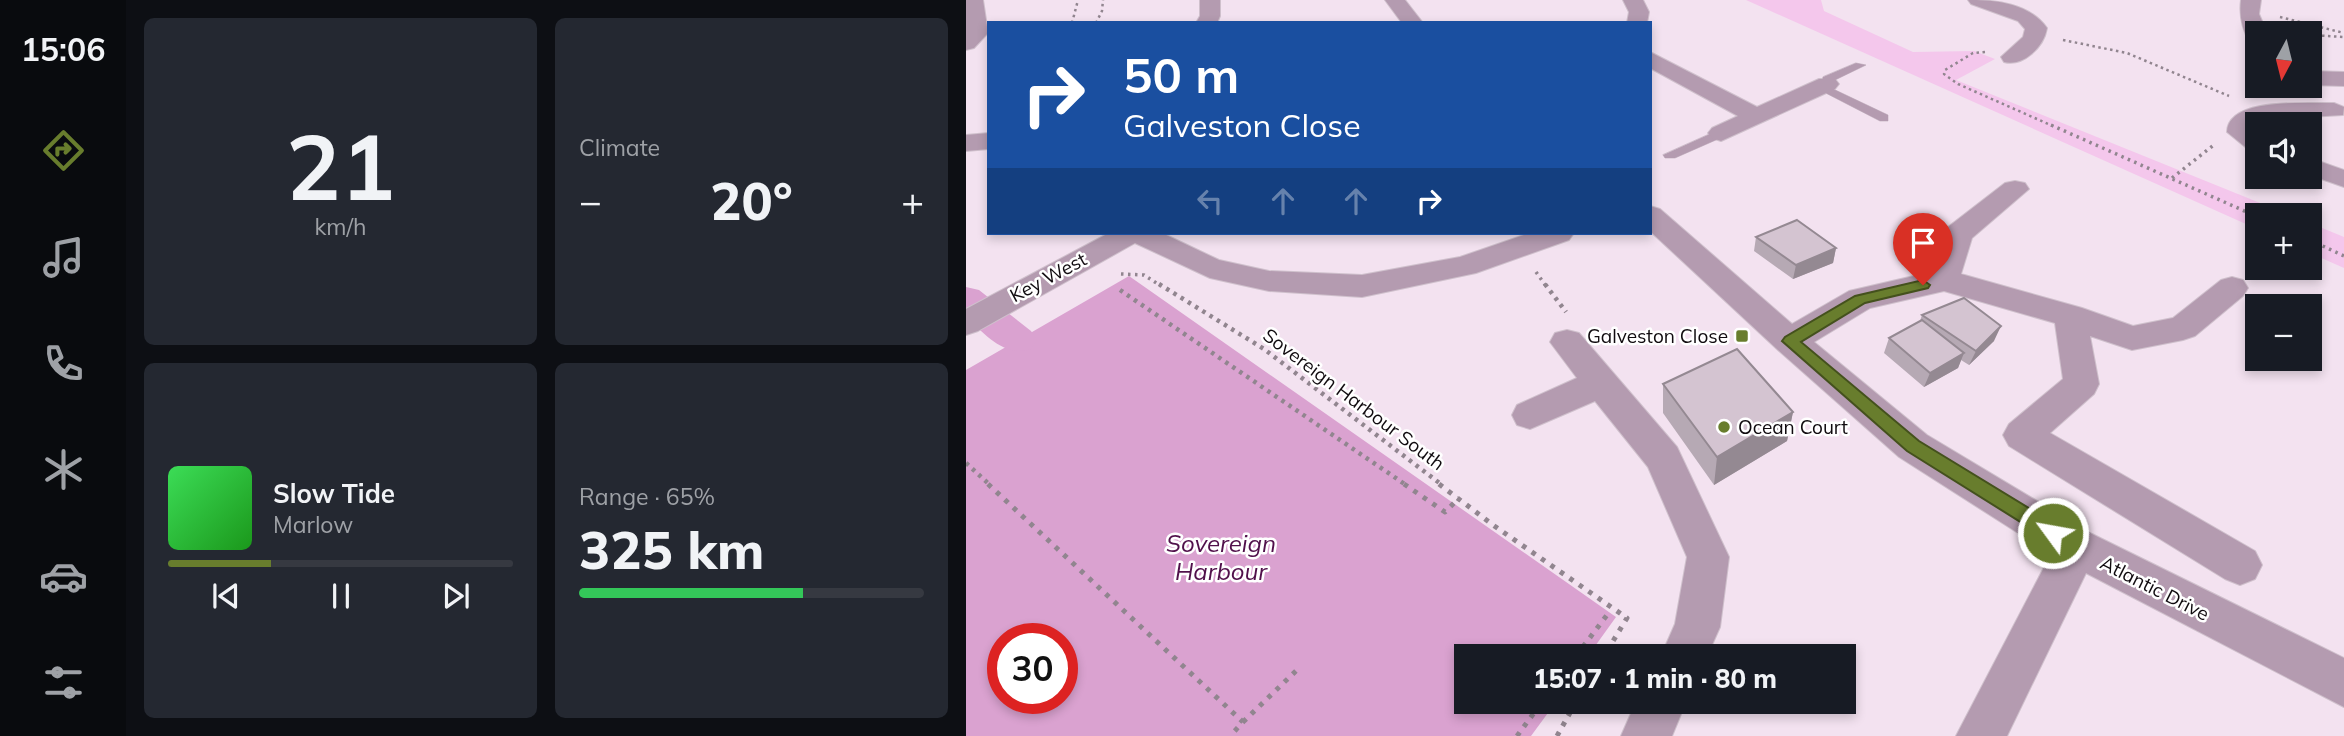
<!DOCTYPE html>
<meta charset="utf-8">
<style>
body{margin:0;font-family:Mulish,sans-serif;background:#242831;color:#f1f3f6;height:100vh;display:flex;flex-direction:column;font-size:26px;white-space:nowrap}
*{box-sizing:border-box;margin:0}
p{font-size:23px;color:#9ea1a6}
.icon{flex:none;width:38px;height:38px;fill:none;stroke:currentColor;stroke-width:2;stroke-linecap:round;stroke-linejoin:round}
.map{position:relative;flex:1;overflow:hidden}
.details{display:flex;flex-direction:column;gap:18px;padding:18px;background:#0d0f14;width:840px}
.details>*{flex:none}
.banner{position:absolute;left:21px;top:21px;width:665px;height:214px;border-radius:0px;box-shadow:0 4px 10px #0003;background:#1a4fa0;color:#fff;overflow:hidden}
.needle{width:46px;rotate:187deg}
.tools{position:absolute;left:1279px;top:21px;display:grid;gap:14px}
.tools a{display:grid;place-items:center;width:77px;height:77px;border-radius:0px;background:#171b24;box-shadow:0 4px 10px #0003;font-size:35px}
.speed{position:absolute;left:21px;top:623px;display:flex;gap:14px;font-size:35px;font-weight:700;text-align:center}
.speed>*{display:grid;place-content:center;width:91px;height:91px;border-radius:50%;background:#171b24;box-shadow:0 4px 10px #0003;line-height:1}
.speed .limit{border:10px solid #d22;background:#fff;color:#111}
.pin{position:absolute;display:grid;place-items:center;width:60px;height:60px;color:#fff;margin:-72px -30px;border-radius:50% 50% 50% 0;rotate:-45deg;box-shadow:0 0 7px #0007}
.pin .icon{rotate:45deg}
.me{position:absolute;width:77px;margin:-38px;rotate:302deg;stroke-linejoin:round;filter:drop-shadow(0 0 5px #0008)}
.turn{display:flex;align-items:center;gap:24px;height:147px;padding:0 21px;font-size:32px}
.turn .icon{width:91px;height:91px;stroke-width:2.5}
.turn b{display:block;font-size:49px;line-height:60px}
.lanes{display:flex;align-items:center;height:66px;padding:0 21px;background:#0003;justify-content:center;gap:35px;direction:ltr}
.lanes .off{opacity:.35}
.big{font-size:52px;font-weight:800;line-height:1.1}
.details .card{flex:1;display:flex;flex-direction:column;justify-content:center;gap:10px;min-width:0;padding:0 24px;border-radius:10px;background:#242831}
.details .dial{align-items:center;gap:0}
.dial b{font-size:91px;line-height:1}
.song{display:flex;align-items:center;gap:21px}
.cover{width:84px;height:84px;border-radius:10px;background:linear-gradient(135deg,hsl(130 70% 55%),hsl(120 70% 35%))}
.played{height:7px;border-radius:4px;background:linear-gradient(90deg,#687d2d 30%,#363941 30%)}
.keys{display:flex;justify-content:space-around;direction:ltr}
.heat{display:flex;justify-content:space-between;align-items:center;font-size:38px;direction:ltr}
.charge{height:10px;border-radius:5px;background:linear-gradient(90deg,#34c759 65%,#363941 0)}
.details .tiles{flex:1;display:grid;gap:18px;grid-template-columns:repeat(2,1fr)}
.trip{position:absolute;left:488px;top:644px;width:402px;height:70px;border-radius:0px;background:#171b24;box-shadow:0 4px 10px #0003;font-weight:800;line-height:70px;text-align:center}
main{display:flex;flex:1;min-height:0}
.dock{display:flex;flex-direction:column;width:126px;justify-content:space-around;align-items:center;background:#090b0e;color:#9ea1a6}
.dock .icon{width:49px;height:49px}
.dock .current{color:#687d2d}
.dock b{font-size:32px;color:#f1f3f6}
.map>svg:first-child{display:block}
</style>
<main>
<nav class="dock">
<b>15:06</b>
<svg class="icon current" aria-label="directions" viewBox="0 0 24 24"><path d="M12 3l9 9-9 9-9-9zM9 14v-3h6M13 9l2 2-2 2"/></svg>
<svg class="icon" aria-label="music" viewBox="0 0 24 24"><path d="M9 18V5l10-2v13"/><circle cx="6" cy="18" r="3"/><circle cx="16" cy="16" r="3"/></svg>
<svg class="icon" aria-label="phone" viewBox="0 0 24 24"><path d="M5 4h4l2 5-3 2q2 4 5 5l2-3 5 2v4C11 20 4 13 5 4z"/></svg>
<svg class="icon" aria-label="climate" viewBox="0 0 24 24"><path d="M12 3v18M4 7l16 10M4 17L20 7"/></svg>
<svg class="icon" aria-label="car" viewBox="0 0 24 24"><path d="M5 17H2v-5l4-1 3-4h7l3 4 3 1v5h-3M9 17h6M6 11h13"/><circle cx="7" cy="17" r="2"/><circle cx="17" cy="17" r="2"/></svg>
<svg class="icon" aria-label="filters" viewBox="0 0 24 24"><path d="M4 7h16M4 17h16"/><circle cx="9" cy="7" r="2"/><circle cx="15" cy="17" r="2"/></svg>
</nav>
<section class="details">
<div class="tiles">
<div class="card dial"><b>21</b><p>km/h</p></div>
<div class="card"><p>Climate</p>
<div class="heat"><a>−</a><b class="big">20°</b><a>+</a></div>
</div>
<div class="card">
<div class="song"><i class="cover"></i><div><b>Slow Tide</b><p>Marlow</p></div></div>
<div class="played"></div>
<div class="keys"><svg class="icon" aria-label="previous" viewBox="0 0 24 24"><path d="M18 5L8 12l10 7zM5 5v14"/></svg><svg class="icon" aria-label="pause" viewBox="0 0 24 24"><path d="M8 5v14M16 5v14"/></svg><svg class="icon" aria-label="next" viewBox="0 0 24 24"><path d="M6 5l10 7-10 7zM19 5v14"/></svg></div>
</div>
<div class="card"><p>Range · 65%</p><b class="big">325 km</b><div class="charge"></div></div>
</div>
</section>
<div class="map">
<svg width="1378" height="736" viewBox="0 0 1378 736">
<rect width="100%" height="100%" fill="#f3e2f0"/>
<path fill="#f4c7ec" d="M780 0H855L858 11 947 52 1008 51 1029 59 990 80 1324 215H1292L1291 229Z
M1344 223 1378 237V268L1344 253Z"/>
<path fill="#daa2d0" fill-rule="evenodd" d="M163 276 650 617 622 656H500V702H590L565 736H0V370ZM37 639H96V698H37Z"/>
<g fill="none" stroke-linecap="round" stroke-linejoin="round">
<path fill="#daa2d0" fill-rule="evenodd" d="M0 287 13 290 65 331 71 340 65 349C38 358 20 334 0 318Z"/>
<g stroke="#cfc0cc" stroke-width="1">
<path id="lane" d="M890 63 900 65 867 81 863 87 922 115V121H914L848 87 855 84 857 77Z
M755 129 759 130V136L709 158H699L697 155Z"/>
</g>
<g stroke="#cfc0cc" stroke-width="2">
<path id="street" d="M0 0H17L22 33 8 48 0 50Z
M234 0H254V16L251 23H230L234 16Z
M419 0H439L457 23H436Z
M657 0H677L683 12 681 23H661L663 12Z
M1002 0C1030 0 1063 3 1081 28 1078 47 1057 67 1038 62L1035 57 1057 37 1059 29 1052 21 1005 4Z
M1275 0H1295L1293 14 1301 33H1292V44L1284 43C1276 29 1273 15 1275 0Z
M684 52 791 107 853 79H869L873 84 869 89 755 141 746 138 742 133 746 128 772 116 684 68Z
M1344 71 1378 72V86L1344 85Z
M1368 103 1378 107 1377 115 1305 119 1291 123 1287 129 1292 133V153L1283 150 1261 132C1262 96 1343 104 1368 103Z
M23 133V149L0 151V135Z
M1344 158 1378 170V187L1344 175Z
M1049 181 1059 183 1063 189 1006 238 995 274 1116 308 1167 326 1207 318 1255 280 1266 277 1277 280 1282 288 1277 296 1229 336 1217 340 1166 350 1124 336 1133 384 1128 394 1084 433 1289 551 1296 565 1289 579 1274 585 1259 579 1043 446 1037 435 1043 424 1097 379 1089 323 978 291 904 308 848 342 961 435 1126 534 1378 658V707L1120 573 1041 736H990L1085 554 933 457 812 350 684 231V206L694 209 826 324 883 291 965 272 982 227 1039 183Z
M143 233H196L253 260 303 271 396 275 494 257 564 233H608L603 240 510 273 396 297 303 291 244 278 169 243 12 331 0 335V309Z
M601 330 613 333 711 447 763 557 754 627 741 656H695L709 624 721 557 682 467 629 401 564 429 551 425 546 415 551 405 611 378 584 342 589 333Z
M670 702H720L706 736H655Z"/>
</g>
<path stroke="#91858f" stroke-width="2.5" stroke-dasharray="2.5 3.5" stroke-linecap="butt" d="M1314 17 1378 33
M106 23 112 0
M130 23 136 11 137 0
M1344 35 1378 37
M1097 40 1161 53 1263 96
M1019 52 1007 53 979 70 978 74 992 84 1089 127"/>
<path stroke="#91858f" stroke-width="3.5" stroke-dasharray="2.5 4.5" stroke-linecap="butt" d="M1085 125 1292 217
M1206 178 1249 144
M1344 240 1378 256
M570 272 580 286
M155 274 178 275 195 286"/>
<path stroke="#91858f" stroke-width="4.5" stroke-dasharray="3.5 5" stroke-linecap="butt" d="M193 284 298 349 476 485
M579 284 600 312
M154 290 440 485
M0 463 24 485"/>
<path stroke="#91858f" stroke-width="5" stroke-dasharray="4.5 7" stroke-linecap="butt" d="M22 484 277 722 264 736
M438 484 479 512 493 498
M473 484 527 525 661 618 638 656
M610 656 641 615
M277 722 334 667
M551 736 576 702
M591 736 610 702"/>
<use href="#lane" fill="#b49bb0" fill-rule="evenodd"/>
<use href="#street" fill="#b49bb0" fill-rule="evenodd"/>
</g>
<path fill="#b6a9b4" d="M790 237 870 248 867 263 827 279 788 251Z
M956 315 1028 341 1003 365 995 360 992 368 958 387 918 353 923 338 954 321Z
M697 384 827 412 821 441 748 485 697 413Z"/>
<path fill="#948992" d="M870 248 867 263 827 279 830 265Z
M1035 326 1028 341 1003 365 1010 351Z
M998 353 992 368 958 387 964 373Z
M827 412 821 441 748 485 751 457Z"/>
<path fill="#d4c4d1" stroke="#948992" stroke-width="2" d="M831 220 870 248 830 265 790 237Z
M998 298 1035 326 1010 351 956 315Z
M956 320 998 353 964 373 923 338Z
M771 349 827 412 751 457 697 384Z"/>
<path fill="#687d2d" stroke="#44511d" stroke-width="2" d="M957 280 964 285 962 288 899 303 835 342 953 441 1094 527 1097 533 1094 538 1087 541 1080 538 941 451 816 341 819 337 889 296Z"/>
<g fill="#687d2d" stroke="#fff" stroke-width="2.5">
<rect x="769" y="329" width="14" height="14" rx="3.5"/>
<circle cx="758" cy="427" r="7"/>
</g>
<g text-anchor="middle" stroke-width="5" stroke-linejoin="round" paint-order="stroke">
<g font-size="19" fill="#100b0f" stroke="#fff">
<text transform="translate(82 277) rotate(-28)" y="7">Key West</text>
<text transform="translate(388 399) rotate(37)" y="7">Sovereign Harbour South</text>
<text transform="translate(1189 588) rotate(27)" y="7">Atlantic Drive</text>
</g>
<g font-size="19" fill="#100b0f" stroke="#fff" text-anchor="end">
<text x="762" y="343">Galveston Close</text>
<text x="772" y="434" text-anchor="start">Ocean Court</text>
</g>
<g font-size="24" font-style="italic" fill="#51104b" stroke="#fff">
<text x="255" y="552">Sovereign<tspan x="255" dy="28">Harbour</tspan></text>
</g>
</g>
</svg>
<div class="tools">
<a><svg class="needle" viewBox="-14 -14 28 28"><path d="M0-13l5 13h-10z" fill="#e53935"/><path d="M0 13l5-13h-10z" fill="#9ea1a6"/></svg></a>
<a><svg class="icon" aria-label="sound" viewBox="0 0 24 24"><path d="M4 9h4l5-4v14l-5-4H4zM17 9q2 3 0 6"/></svg></a>
<a>+</a>
<a>−</a>
</div>
<div class="speed"><div class="limit">30</div></div>
<div class="pin" style="left:957px;top:285px;background:#d93025"><svg class="icon" aria-label="arrive" viewBox="0 0 24 24"><path d="M6 21V4h12l-3 4 3 4H6"/></svg></div>
<svg class="me" style="left:1087px;top:533px" viewBox="-20 -20 40 40"><circle r="17" fill="#687d2d" stroke="#fff" stroke-width="3"/><path d="M0-11L8 9 0 5-8 9z" fill="#fff"/></svg>
<div class="trip">15:07 · 1 min · 80 m</div>
<div class="banner">
<div class="turn"><svg class="icon" aria-label="right" viewBox="0 0 24 24"><path d="M7 20v-9h11M14 6l5 5-5 5"/></svg><div><b>50 m</b>Galveston Close</div></div>
<div class="lanes"><svg class="icon off" aria-label="left" viewBox="0 0 24 24"><path d="M17 20v-9H6M10 6l-5 5 5 5"/></svg><svg class="icon off" aria-label="ahead" viewBox="0 0 24 24"><path d="M12 20V5M6 11l6-6 6 6"/></svg><svg class="icon off" aria-label="ahead" viewBox="0 0 24 24"><path d="M12 20V5M6 11l6-6 6 6"/></svg><svg class="icon" aria-label="right" viewBox="0 0 24 24"><path d="M7 20v-9h11M14 6l5 5-5 5"/></svg></div>
</div>
</div>
</main>
